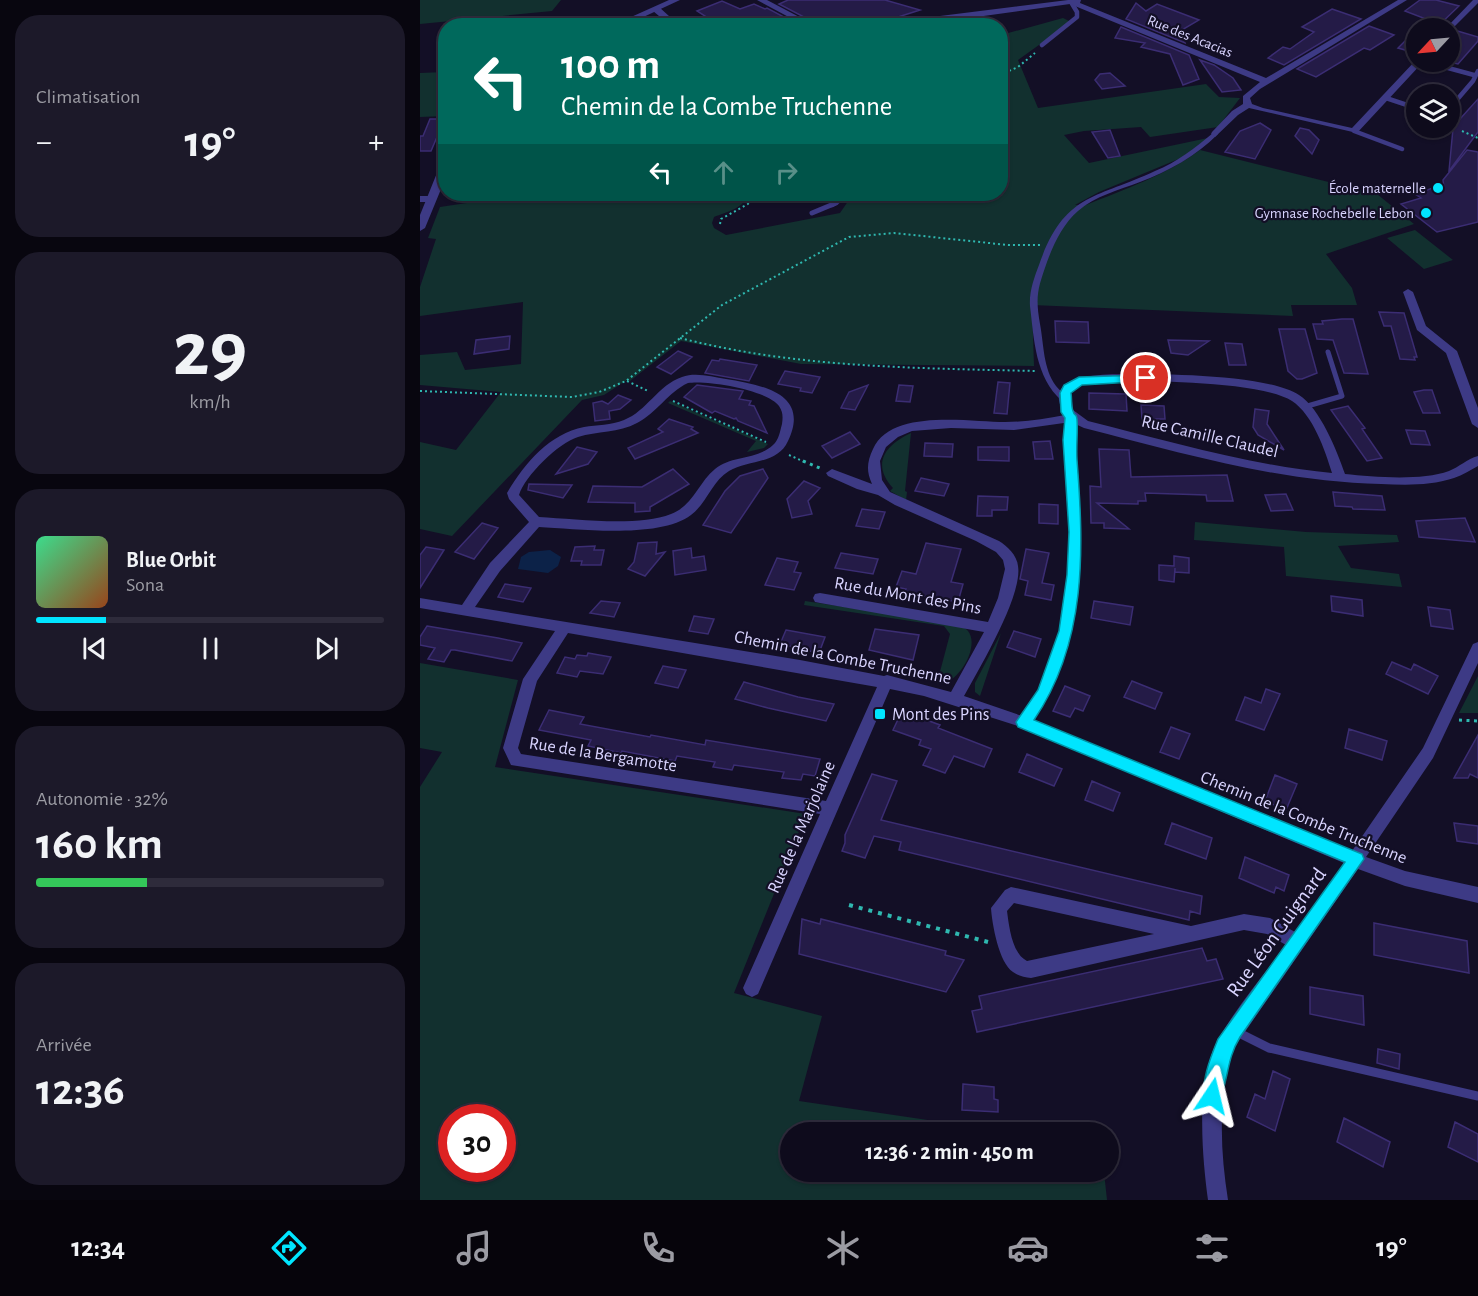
<!DOCTYPE html>
<html lang="fr">
<meta charset="utf-8">
<style>
body{margin:0;font-family:"Alegreya Sans",sans-serif;background:#1c1929;color:#f1f3f6;height:100vh;display:flex;flex-direction:column;font-size:22px;white-space:nowrap}
*{box-sizing:border-box;margin:0}
p{font-size:20px;color:#9b9ba3}
.icon{flex:none;width:33px;height:33px;fill:none;stroke:currentColor;stroke-width:2;stroke-linecap:round;stroke-linejoin:round}
.map{position:relative;flex:1;overflow:hidden}
.details{display:flex;flex-direction:column;gap:15px;padding:15px;background:#08060f;width:420px}
.details>*{flex:none}
.banner{position:absolute;left:18px;top:18px;width:570px;height:183px;border-radius:24px;box-shadow:0 2px 4px #0004,0 0 0 2px #2e2b3b;background:#00695c;color:#fff;overflow:hidden}
.needle{width:39px;rotate:244deg}
.controls{position:absolute;left:986px;top:18px;display:grid;gap:12px}
.controls a{display:grid;place-items:center;width:54px;height:54px;border-radius:50%;background:#0e0b1c;box-shadow:0 2px 4px #0004,0 0 0 2px #2e2b3b;font-size:30px}
.speed{position:absolute;left:18px;top:1104px;display:flex;gap:12px;font-size:30px;font-weight:700;text-align:center}
.speed>*{display:grid;place-content:center;width:78px;height:78px;border-radius:50%;background:#0e0b1c;box-shadow:0 2px 4px #0004,0 0 0 2px #2e2b3b;line-height:1}
.speed .limit{border:9px solid #d22;background:#fff;color:#111}
.pin{position:absolute;display:grid;place-items:center;width:51px;height:51px;color:#fff;margin:-26px;border:3px solid #fff;border-radius:50%;box-shadow:0 2px 6px #0007}
.me{position:absolute;width:66px;margin:-33px;rotate:10deg;stroke-linejoin:round;filter:drop-shadow(0 0 4px #0008)}
.turn{display:flex;align-items:center;gap:21px;height:126px;padding:0 24px;font-size:27px}
.turn .icon{width:78px;height:78px;stroke-width:2.5}
.turn b{display:block;font-size:42px;line-height:51px}
.lanes{display:flex;align-items:center;height:57px;padding:0 24px;background:#0003;justify-content:center;gap:30px;direction:ltr}
.lanes .off{opacity:.35}
.big{font-size:45px;font-weight:600;line-height:1.1}
.details .widget{flex:1;display:flex;flex-direction:column;justify-content:center;gap:9px;min-width:0;padding:0 21px;border-radius:24px;background:#1c1929}
.details .dial{align-items:center;gap:0}
.dial b{font-size:78px;line-height:1}
.song{display:flex;align-items:center;gap:18px}
.cover{width:72px;height:72px;border-radius:9px;background:linear-gradient(135deg,hsl(150 70% 55%),hsl(20 70% 35%))}
.played{height:6px;border-radius:3px;background:linear-gradient(90deg,#00e5ff 20%,#2e2b3b 20%)}
.keys{display:flex;justify-content:space-around;direction:ltr}
.heat{display:flex;justify-content:space-between;align-items:center;font-size:33px;direction:ltr}
.charge{height:9px;border-radius:4px;background:linear-gradient(90deg,#34c759 32%,#2e2b3b 0)}
.trip{position:absolute;left:360px;top:1122px;width:339px;height:60px;border-radius:30px;background:#0e0b1c;box-shadow:0 2px 4px #0004,0 0 0 2px #2e2b3b;font-weight:600;line-height:60px;text-align:center}
.dock{display:flex;height:96px;justify-content:space-around;align-items:center;background:#06040b;color:#9b9ba3}
.dock .icon{width:42px;height:42px}
.dock .current{color:#00e5ff}
.dock b{font-size:27px;color:#f1f3f6}
main{display:flex;flex:1;min-height:0}
.map>svg:first-child{display:block}
</style>
<main>
<section class="details">
<div class="widget"><p>Climatisation</p>
<div class="heat"><a>−</a><b class="big">19°</b><a>+</a></div>
</div>
<div class="widget dial"><b>29</b><p>km/h</p></div>
<div class="widget">
<div class="song"><i class="cover"></i><div><b>Blue Orbit</b><p>Sona</p></div></div>
<div class="played"></div>
<div class="keys"><svg class="icon" aria-label="previous" viewBox="0 0 24 24"><path d="M18 5L8 12l10 7zM5 5v14"/></svg><svg class="icon" aria-label="pause" viewBox="0 0 24 24"><path d="M8 5v14M16 5v14"/></svg><svg class="icon" aria-label="next" viewBox="0 0 24 24"><path d="M6 5l10 7-10 7zM19 5v14"/></svg></div>
</div>
<div class="widget"><p>Autonomie · 32%</p><b class="big">160 km</b><div class="charge"></div></div>
<div class="widget"><p>Arrivée</p><b class="big">12:36</b></div>
</section>
<div class="map">
<svg width="1058" height="1200" viewBox="0 0 1058 1200">
<rect width="100%" height="100%" fill="#130f26"/>
<path fill="#12302f" fill-rule="evenodd" d="M0 0H141L132 11 0 24Z
M643 18 651 22 598 60 618 108 786 84 799 97 820 98 798 127 730 137 721 127 664 131 644 135 669 163 788 138 761 158 679 192 655 205H666C705 189 746 175 780 150L957 194 994 224 906 254 932 288 937 305H871L873 316 612 305 614 366 381 364 261 341 210 381 207 380 184 395 162 400 32 536 0 529V442L36 450 81 392 0 385V355L37 352 45 370 101 364 103 302 0 316V287L16 239 8 238 20 207 107 194H327C326 208 306 212 294 217L292 223 294 228 306 235 420 213 433 194H580L581 35Z
M25 72V116L0 117V73Z
M995 230 1033 260 1004 269 967 238Z
M250 401 348 444 344 448 327 452 336 441 248 403Z
M491 433 485 491 487 492 486 500 470 491 473 488C451 464 465 445 491 433Z
M775 522 886 532 977 535 979 542 918 546 931 568 979 574 982 587 866 576 864 547 774 540Z
M385 601 531 623C537 625 544 626 548 631 561 647 536 688 517 683L530 634 524 626 384 605Z
M581 633 560 696 555 692V683Z
M0 663 98 680 75 767 386 814 314 993 402 1016 379 1101 589 1132H370V1172H684L687 1200H0V787L22 752 0 748ZM32 1118H82V1168H32Z
M1058 676V713H1039Z"/>
<path fill="#0c2248" d="M130 550 141 557 138 566 128 573 98 569 101 557 109 552Z"/>
<path fill="#241b47" stroke="#3b2d73" stroke-width="1.5" d="M368 0H465L500 10 450 26H292L279 18 285 16 277 11 302 1 320 9 334 4 345 9 347 8 377 24 387 21 386 18 359 4Z
M1000 0H1016L1039 6 1016 28H997L1006 19 985 11Z
M716 3 726 11 737 4 779 20 760 31 765 43 706 19Z
M912 9 941 19 864 65 848 58 863 47 870 49 894 32 882 27Z
M949 26 974 35 950 50 944 48 896 77 877 69Z
M701 27 769 55 779 79 763 85 750 54 721 47 725 43 695 38Z
M996 30V53L978 48Z
M1034 30 1058 37V41L1038 64 1029 62V34Z
M780 60 794 65 813 78 821 90 802 92Z
M690 73 705 86 682 89 675 80 680 74Z
M1058 99V132L1029 171 1034 118 1039 120Z
M10 119H25L19 137H17L11 151H0V136H3Z
M840 123 851 130 835 159 805 152 820 131Z
M880 128 889 130 899 140 892 154 875 136Z
M690 130 700 156 688 158 672 132Z
M1047 150 1058 152V222L1017 232 981 204 1001 198 995 194 1019 186 1024 188 1023 180Z
M959 312 984 313 997 357H994L995 360 980 359 971 326H964Z
M922 319H933L948 374 924 373 913 340 897 339 893 324H903L902 321Z
M635 321 668 322 669 343 636 342Z
M859 329H885L897 373 882 379H877L868 371Z
M90 336 89 349 54 354 56 340Z
M748 340 789 341 768 355 751 353Z
M805 343 822 344 826 365H809Z
M258 351 272 357 251 374 237 367Z
M300 359 337 365 329 381 285 373 292 360 299 361Z
M365 371 400 377 392 393 380 391 381 388 358 384Z
M578 382 590 383 587 414 574 413Z
M277 385 323 391 319 399 331 401 329 405 334 406 347 433 318 421 316 418 314 419 295 411 292 413 264 397Z
M448 385 435 410 421 408 429 392Z
M479 385 493 386 490 402 476 401Z
M1004 390H1012L1020 413H1003L994 392Z
M669 393 706 394 707 411 669 409Z
M198 395 211 400 200 409 189 411 190 419 175 421 173 403 182 401 188 404Z
M721 405 744 406 745 419H722Z
M928 406 945 428 942 429 962 458 947 461 911 410Z
M835 409 849 411 847 424 864 450 838 435 833 427Z
M249 419 273 427 271 429 278 433 215 459 208 448 243 432 238 429Z
M986 430 1005 431 1010 445 991 444Z
M430 432 440 444 412 458 402 446Z
M630 441 633 459H615L613 442Z
M505 443 533 444 532 457 504 456Z
M157 447 177 452 168 464 136 474Z
M558 447H589V461L558 460Z
M679 449 709 450 711 477 807 475 813 501H787L786 495 725 493 726 501H718V504L677 503 709 529 684 528V523H671L670 486 681 487Z
M253 469 269 484 230 507V511L215 512V503L168 502 173 486 222 487Z
M343 469 348 478 311 533 283 525 305 491 320 476Z
M501 478 529 484 524 496 495 491Z
M384 481 400 488 388 501 392 514 372 518 367 499Z
M109 484 152 485 143 498 108 490Z
M913 492 962 496 965 510 933 509 932 507 915 506Z
M866 494 873 510 851 511 845 495Z
M558 496 588 497 587 510H572V516H557Z
M619 504 638 505V524L619 523Z
M442 509 465 512 459 529 436 526Z
M1045 518 1055 542 999 537 996 521Z
M62 523 78 528 54 559 35 552Z
M237 542 236 554 245 552 225 576 208 569 214 562 218 543Z
M506 543 541 549 531 582 543 584 538 602 484 593 486 589 476 587 482 571 496 574Z
M175 546 174 550H184L181 565H161L162 561H151L155 547Z
M6 547 24 550 0 588V555Z
M271 548 272 558 284 556 286 570 255 575 253 551Z
M606 549 629 553 622 583 634 585 631 600 605 595 608 581 600 579Z
M421 553 458 559 453 574 415 568Z
M754 556 769 558V573L755 572V568L754 582 739 580V565L754 566Z
M357 558 378 562 374 572 381 573 374 590 345 585Z
M85 584 111 588 103 602 78 597Z
M911 596 942 600 943 616 912 611Z
M181 601 200 603 194 617 170 613Z
M674 601 713 607 710 625 671 618Z
M1008 607 1030 610 1033 629 1011 626Z
M274 616 294 619 288 634 269 631Z
M7 626 78 638 102 643 92 661 35 650H31L24 662 8 659 15 648 0 645V637Z
M455 629 499 635 493 660 449 650Z
M366 630 405 637 399 653 360 644Z
M594 631 621 639 615 657 587 647Z
M168 653 191 657 183 674 160 671 157 677 137 673 145 657 155 659 157 655 167 656Z
M972 662 991 670 994 664 1018 676 1008 694 966 674Z
M243 666 266 670 258 688 235 683Z
M712 681 742 693 735 709 704 697Z
M324 682 378 697 414 704 406 721 348 708 315 699Z
M645 686 670 696 663 711 655 708 650 717 633 711Z
M846 689 860 694 844 730 816 720 825 697 841 703Z
M129 710 164 717 160 724 230 737 231 735 285 745 286 740 400 759 395 776 383 774 381 780 362 778 364 772 314 765 312 770 293 767 295 762 257 756 255 761 202 751 201 753 168 746 171 740 119 730Z
M482 711 520 725 518 728 572 749 564 767 534 756 525 773 503 765 511 749 499 745 501 740 473 730Z
M751 727 770 734 759 759 740 752Z
M929 729 967 741 962 760 925 748Z
M1058 735V778L1050 774 1048 778H1034Z
M607 754 642 769 634 786 599 772Z
M452 774 477 781 461 820 782 896 780 914 770 911 769 920 479 850 481 842 454 836 445 858 422 851 425 843V835Z
M855 775 877 784 866 810 845 801Z
M672 781 700 793 693 811 665 800Z
M752 823 792 838 786 859 745 844Z
M1034 823 1058 826V844L1037 841Z
M825 857 869 875 864 891 856 887 854 893 819 878Z
M382 919 400 924 401 919 526 951 525 955 544 960 526 992 379 954Z
M954 923 1047 941 1049 973 954 955Z
M782 948 787 961 796 959 803 979 557 1032 552 1011 562 1009 559 996Z
M890 987 943 996 944 1025 890 1014Z
M958 1049 980 1054 979 1069 957 1063Z
M853 1071 870 1079 855 1131 827 1117 835 1094 845 1099Z
M543 1084 574 1087V1099L578 1100V1112L542 1110Z
M924 1118 970 1142 963 1167 917 1142Z
M1035 1122 1058 1134V1162L1028 1147Z"/>
<g fill="none" stroke-linecap="round" stroke-linejoin="round">
<path stroke="#2fb8b0" stroke-width="2" stroke-dasharray="2 3" stroke-linecap="butt" d="M580 75 598 67 615 53
M1042 131 1058 138
M300 224 301 219 328 204 331 194
M260 338C377 368 495 368 615 371
M207 381 228 391
M0 391 152 397 179 392 206 381 302 305 429 237 474 233 588 245H620
M253 401 346 442
M369 455 387 463"/>
<path stroke="#2fb8b0" stroke-width="3" stroke-dasharray="3 4.5" stroke-linecap="butt" d="M383 461 402 469
M1039 720 1058 721"/>
<path stroke="#2fb8b0" stroke-width="4" stroke-dasharray="4 6" stroke-linecap="butt" d="M429 905 568 942"/>
<path stroke="#3d3a85" stroke-width="4.5" d="M622 45 657 17V12L651 2
M1006 62 1054 75
M966 98 996 108
M1029 109 1053 81 1058 71
M934 131 982 149
M412 205 430 194"/>
<path stroke="#3d3a85" stroke-width="5" d="M392 213 416 203
M884 407 922 396 908 352
M651 418V463"/>
<path stroke="#3d3a85" stroke-width="7" d="M603 722C660 650 659 548 651 461"/>
<path stroke="#3d3a85" stroke-width="9" d="M815 1031 849 1048 1058 1096"/>
<path fill="#3d3a85" fill-rule="evenodd" d="M793 133 798 134C776 156 749 171 720 182 699 190 675 196 658 211 643 224 634 243 627 262 618 288 615 296 620 324 624 345 623 368 636 386 640 391 645 394 649 399L645 402 642 401C615 377 614 339 610 306 609 292 614 278 619 265 644 193 675 199 735 171 757 162 775 148 793 133Z"/>
<path fill="#3d3a85" fill-rule="evenodd" d="M337 0H347L385 20 378 22Z
M648 0H661L660 3 846 78 978 0H987L840 89 830 98 832 104 843 108 932 128 996 60 1003 62 937 133 829 108 818 115 795 137 791 134 792 132 812 111 823 104V96L840 82 650 4 491 26H475L504 18Z
M1053 0H1058V3L1029 32V28H1026Z
M236 7H239L260 26H251L233 11 232 9Z
M0 196H11L16 199 11 202H0Z
M988 289 993 292 1006 326 1037 351 1058 408V428L1052 424 1026 353 997 330 983 292Z
M701 374C743 374 846 374 879 395 900 408 917 451 925 474 954 477 1001 481 1029 471 1039 467 1047 459 1058 456V466C1050 470 1043 475 1034 478 1010 486 985 485 961 484 859 482 762 453 664 428L651 422 594 430 531 428 492 431 478 437 466 447 460 461 462 480 470 492 579 541C587 546 597 555 598 566 603 595 559 669 544 696L608 718 932 851 1003 748 1053 644 1058 642V663L1013 758 946 857 985 871 1058 887V903L985 886 938 869 813 1049C798 1099 800 1149 808 1200H788C782 1155 775 1079 799 1038 818 1005 844 975 866 945L847 934 824 930 611 978C605 977 598 976 593 972 579 963 572 924 571 908L585 890 591 887 771 926 824 914 850 918 875 932 924 863 598 726 504 696 470 689 338 994 332 997 326 994 323 988 400 814 91 765 83 748 103 679 135 631 0 608V598L42 605 70 563 109 522 89 499 87 493C104 464 129 434 164 427 177 425 191 425 204 420 227 411 238 385 262 377 276 372 292 377 306 379 341 385 391 393 368 441 358 464 328 460 309 471 292 481 287 503 271 515 240 539 157 529 119 527L80 571 55 607 380 660 464 676 467 675 531 692 564 632 400 603 395 602 393 598 395 594 400 593 568 622 578 598 585 569 583 560 576 552 556 541 475 505 458 495 437 489 408 476 406 473 412 469 452 484C446 471 447 462 453 449 471 408 550 422 585 422 605 422 625 419 645 415 620 374 677 375 701 374ZM701 381C738 381 843 382 872 401 893 415 905 450 912 473 829 465 748 441 668 421L653 410 651 393C662 379 684 382 701 381ZM268 383C288 380 347 390 359 406 363 412 363 417 362 424 360 431 359 440 353 445 337 460 312 455 295 469 278 483 273 506 251 514 218 527 156 519 119 517L99 495C105 476 138 443 158 437 177 431 199 433 217 423 237 413 248 392 268 383ZM148 633 457 687 406 801 101 754 98 748 117 681ZM594 903 734 934 607 961C592 954 589 926 587 911Z"/>
<path fill="#3d3a85" fill-rule="evenodd" d="M249 0H260L204 26H191Z
M26 160V177L5 228 0 231V215L21 163Z"/>
</g>
<path fill="#00e5ff" stroke="#0095a6" stroke-width="1.5" d="M726 375 730 376V381L662 385 651 393C652 399 651 406 653 411 655 418 656 412 657 419 658 432 656 447 657 460 664 550 667 642 614 720L942 854 944 859 820 1037C806 1060 809 1079 799 1102L792 1105 786 1102C779 1085 791 1056 798 1039L925 862 598 727 596 722 618 690 639 631 647 575 649 532 643 440 645 418 641 412 640 393 644 385 659 377Z"/>
<g fill="#00e5ff" stroke="#130f26" stroke-width="2">
<circle cx="1018" cy="188" r="6"/>
<circle cx="1006" cy="213" r="6"/>
<rect x="454" y="708" width="12" height="12" rx="3"/>
</g>
<g text-anchor="middle" stroke-width="4.5" stroke-linejoin="round" paint-order="stroke">
<g font-size="15" fill="#d9d4ff" stroke="#130f26">
<text transform="translate(770 36) rotate(22)" y="5">Rue des Acacias</text>
</g>
<g font-size="15" fill="#d9d4ff" stroke="#130f26" text-anchor="end">
<text x="1006" y="193">École maternelle</text>
<text x="994" y="218">Gymnase Rochebelle Lebon</text>
</g>
<g font-size="18" fill="#d9d4ff" stroke="#130f26">
<text transform="translate(790 436) rotate(13)" y="6">Rue Camille Claudel</text>
<text transform="translate(488 595) rotate(10)" y="6">Rue du Mont des Pins</text>
<text transform="translate(423 657) rotate(11)" y="6">Chemin de la Combe Truchenne</text>
<text transform="translate(183 754) rotate(9)" y="6">Rue de la Bergamotte</text>
<text transform="translate(884 817) rotate(22)" y="6">Chemin de la Combe Truchenne</text>
<text transform="translate(381 827) rotate(-66)" y="6">Rue de la Marjolaine</text>
</g>
<g font-size="18" fill="#d9d4ff" stroke="#130f26" text-anchor="start">
<text x="472" y="720">Mont des Pins</text>
</g>
<g font-size="21" fill="#d9d4ff" stroke="#130f26">
<text transform="translate(856 932) rotate(-54)" y="7">Rue Léon Guignard</text>
</g>
</g>
</svg>
<div class="controls">
<a><svg class="needle" viewBox="-14 -14 28 28"><path d="M0-13l5 13h-10z" fill="#e53935"/><path d="M0 13l5-13h-10z" fill="#9b9ba3"/></svg></a>
<a><svg class="icon" aria-label="layers" viewBox="0 0 24 24"><path d="M12 4l9 5-9 5-9-5zM3 14l9 5 9-5"/></svg></a>
</div>
<div class="speed"><div class="limit">30</div></div>
<div class="pin" style="left:726px;top:378px;background:#d93025"><svg class="icon" aria-label="arrive" viewBox="0 0 24 24"><path d="M6 21V4h12l-3 4 3 4H6"/></svg></div>
<svg class="me" style="left:792px;top:1096px" viewBox="-20 -20 40 40"><path d="M0-17L14 15 0 8-14 15z" fill="#00e5ff" stroke="#fff" stroke-width="4"/></svg>
<div class="trip">12:36 · 2 min · 450 m</div>
<div class="banner">
<div class="turn"><svg class="icon" aria-label="left" viewBox="0 0 24 24"><path d="M17 20v-9H6M10 6l-5 5 5 5"/></svg><div><b>100 m</b>Chemin de la Combe Truchenne</div></div>
<div class="lanes"><svg class="icon" aria-label="left" viewBox="0 0 24 24"><path d="M17 20v-9H6M10 6l-5 5 5 5"/></svg><svg class="icon off" aria-label="ahead" viewBox="0 0 24 24"><path d="M12 20V5M6 11l6-6 6 6"/></svg><svg class="icon off" aria-label="right" viewBox="0 0 24 24"><path d="M7 20v-9h11M14 6l5 5-5 5"/></svg></div>
</div>
</div>
</main>
<nav class="dock">
<b>12:34</b>
<svg class="icon current" aria-label="directions" viewBox="0 0 24 24"><path d="M12 3l9 9-9 9-9-9zM9 14v-3h6M13 9l2 2-2 2"/></svg>
<svg class="icon" aria-label="music" viewBox="0 0 24 24"><path d="M9 18V5l10-2v13"/><circle cx="6" cy="18" r="3"/><circle cx="16" cy="16" r="3"/></svg>
<svg class="icon" aria-label="phone" viewBox="0 0 24 24"><path d="M5 4h4l2 5-3 2q2 4 5 5l2-3 5 2v4C11 20 4 13 5 4z"/></svg>
<svg class="icon" aria-label="climate" viewBox="0 0 24 24"><path d="M12 3v18M4 7l16 10M4 17L20 7"/></svg>
<svg class="icon" aria-label="car" viewBox="0 0 24 24"><path d="M5 17H2v-5l4-1 3-4h7l3 4 3 1v5h-3M9 17h6M6 11h13"/><circle cx="7" cy="17" r="2"/><circle cx="17" cy="17" r="2"/></svg>
<svg class="icon" aria-label="filters" viewBox="0 0 24 24"><path d="M4 7h16M4 17h16"/><circle cx="9" cy="7" r="2"/><circle cx="15" cy="17" r="2"/></svg>
<b>19°</b>
</nav>
